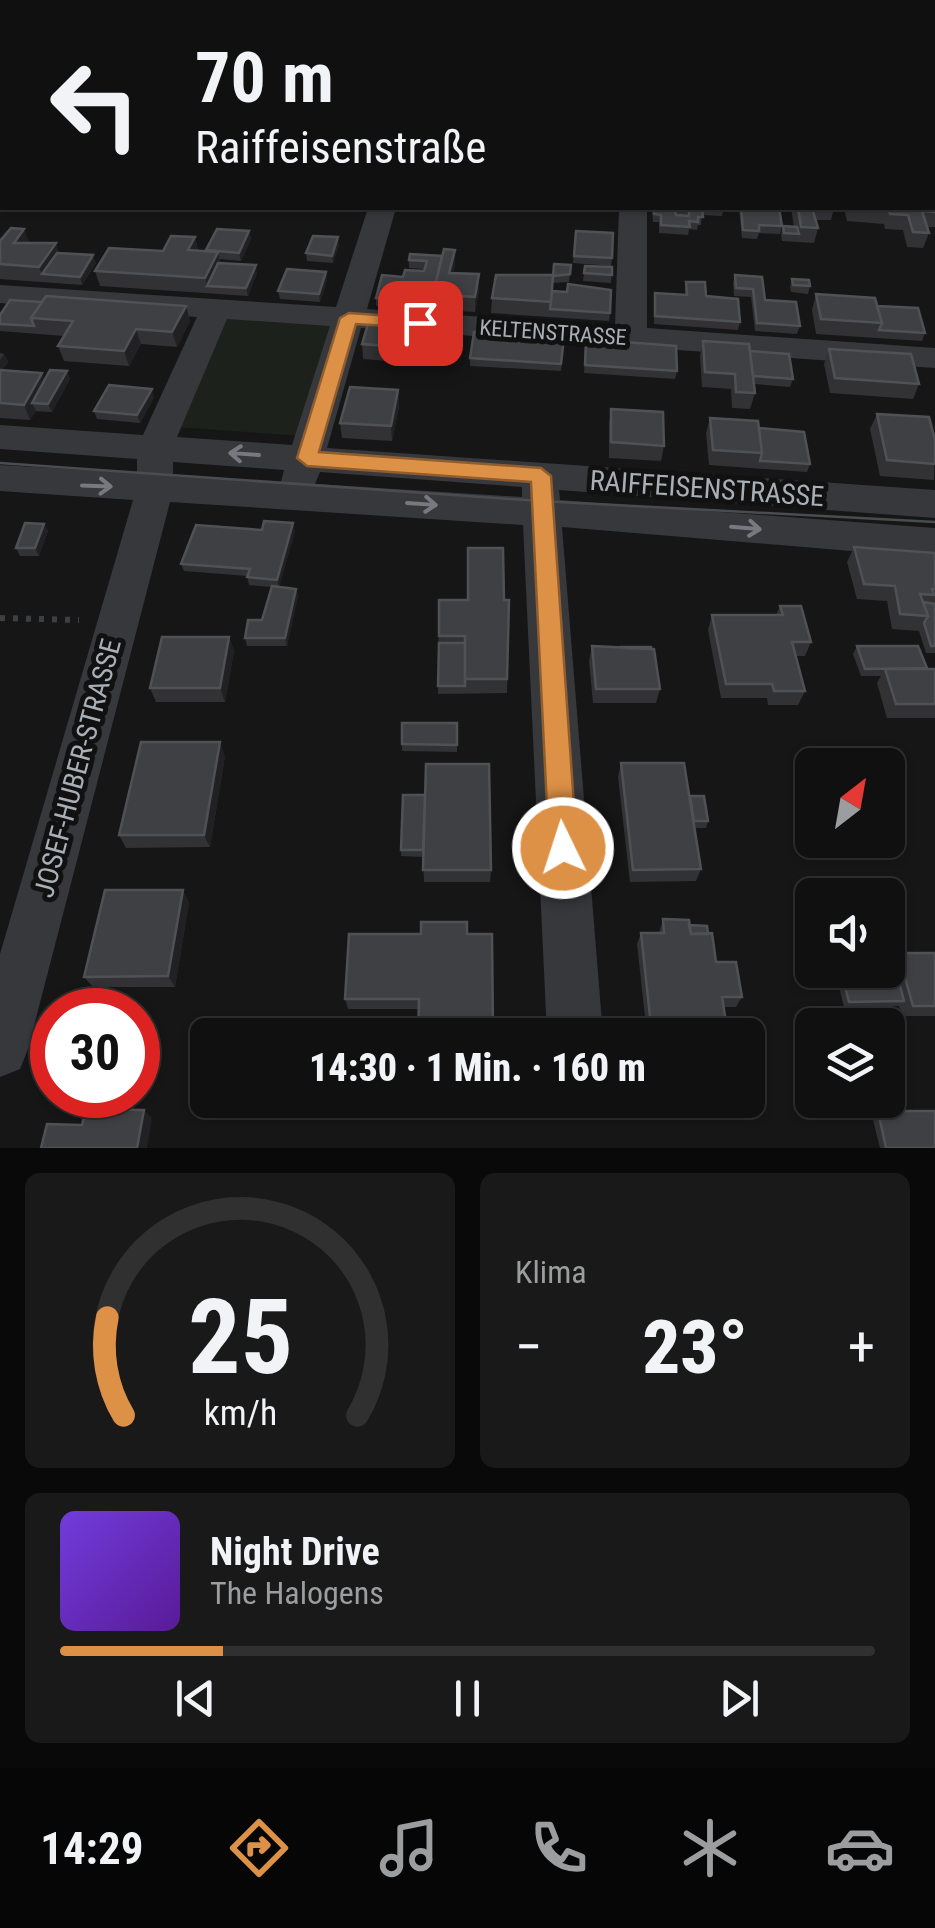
<!DOCTYPE html>
<html lang="de">
<meta charset="utf-8">
<style>
body{margin:0;font-family:"Roboto Condensed",sans-serif;background:#19191a;color:#f1f3f6;height:100vh;display:flex;flex-direction:column;font-size:38px;white-space:nowrap}
*{box-sizing:border-box;margin:0}
p{font-size:32px;color:#9c9d9f}
.icon{flex:none;width:55px;height:55px;fill:none;stroke:currentColor;stroke-width:2;stroke-linecap:round;stroke-linejoin:round}
.map{position:relative;height:1148px;overflow:hidden}
.drawer{display:flex;flex-direction:column;gap:25px;padding:25px;background:#090909;flex:1}
.drawer>*{flex:none}
.hud{position:absolute;left:0px;top:0px;width:935px;height:210px;box-shadow:0 2px 8px #0004,0 0 0 2px #303031;background:#101011;color:#f1f3f6;overflow:hidden}
.needle{width:65px;rotate:31deg}
.fabs{position:absolute;left:795px;top:748px;display:grid;gap:20px}
.fabs a{display:grid;place-items:center;width:110px;height:110px;border-radius:15px;background:#101011;box-shadow:0 2px 8px #0004,0 0 0 2px #303031;font-size:50px}
.speed{position:absolute;left:30px;top:988px;display:flex;gap:20px;font-size:50px;font-weight:700;text-align:center}
.speed>*{display:grid;place-content:center;width:130px;height:130px;border-radius:50%;background:#101011;box-shadow:0 2px 8px #0004,0 0 0 2px #303031;line-height:1}
.speed .limit{border:15px solid #d22;background:#fff;color:#111}
.pin{position:absolute;display:grid;place-items:center;width:85px;height:85px;color:#fff;margin:-42px;border-radius:20px;box-shadow:0 5px 15px #0006}
.me{position:absolute;width:110px;margin:-55px;rotate:356deg;stroke-linejoin:round;filter:drop-shadow(0 0 8px #0008)}
.turn{display:flex;align-items:center;gap:35px;height:210px;padding:0 30px;font-size:45px}
.turn .icon{width:130px;height:130px;stroke-width:2.5}
.turn b{display:block;font-size:70px;line-height:85px}
.big{font-size:75px;font-weight:800;line-height:1.1}
.drawer .card{flex:1;display:flex;flex-direction:column;justify-content:center;gap:15px;min-width:0;padding:0 35px;border-radius:15px;background:#19191a}
.drawer .dial{align-items:center;gap:0}
.dial svg{height:260px;overflow:visible;fill:none;stroke:#303031;stroke-width:7;stroke-linecap:round;text-anchor:middle}
.dial text{fill:#f1f3f6;stroke:none}
.song{display:flex;align-items:center;gap:30px}
.cover{width:120px;height:120px;border-radius:15px;background:linear-gradient(135deg,hsl(260 70% 55%),hsl(270 70% 35%))}
.played{height:10px;border-radius:5px;background:linear-gradient(90deg,#dd9147 20%,#303031 20%)}
.keys{display:flex;justify-content:space-around;direction:ltr}
.heat{display:flex;justify-content:space-between;align-items:center;font-size:55px;direction:ltr}
.drawer .tiles{flex:1;display:grid;gap:25px;grid-template-columns:1fr 1fr}
.card:last-child{grid-column:span 2}
.trip{position:absolute;left:190px;top:1018px;width:575px;height:100px;border-radius:15px;background:#101011;box-shadow:0 2px 8px #0004,0 0 0 2px #303031;font-weight:800;line-height:100px;text-align:center}
.dock{display:flex;height:160px;justify-content:space-around;align-items:center;background:#060607;color:#9c9d9f}
.dock .icon{width:70px;height:70px}
.dock .on{color:#dd9147}
.dock b{font-size:45px;color:#f1f3f6}
.map>svg:first-child{display:block}
</style>
<div class="map">
<svg width="935" height="1148" viewBox="0 0 935 1148">
<rect width="100%" height="100%" fill="#161617"/>
<path fill="#1c211c" d="M223 316 337 324 303 436 175 427Z"/>
<g fill="none" stroke-linecap="round" stroke-linejoin="round">
<path stroke="#3d4042" stroke-width="6" stroke-dasharray="5 8" stroke-linecap="butt" d="M0 618 79 620"/>
<path fill="#37383c" fill-rule="evenodd" d="M633 0H643V2H633Z"/>
<path fill="#37383c" fill-rule="evenodd" d="M273 0H343L344 2H274Z
M932 17H935V35L932 34Z
M0 54H2V68H0Z
M2 121V139L0 140V122Z
M368 208H396L367 309 615 326 619 208H647V328L935 348V368L361 328 327 448 935 490V518L559 490 560 500 935 528V558L562 527 603 1035H547L523 525 170 502 28 1049 20 1069 0 1077V954L133 500 0 491V465L137 473V459L0 449V425L143 435 197 317 0 303V285L336 307ZM227 319 330 326 292 445 177 437ZM173 462 284 470 281 482 173 476ZM320 472 522 487V497L315 484Z"/>
<path stroke="#4a4d50" stroke-width="2.5" d="M0 463 540 501 935 522"/>
</g>
<path fill="#323235" d="M593 0H617V2Z
M786 0H821L820 2H786Z
M932 107H935V136H932Z
M935 193V227H927L929 233 923 248 907 247 903 230 885 229 884 224 847 221 844 208H932Z
M652 208H724L722 216 702 215 701 225H698L697 230 689 229 688 235 659 233V222H653Z
M739 208H779L782 226 780 234 759 233 757 239 742 238Z
M791 208H834L831 220H816L818 228 814 243 782 241 781 234 783 226 794 227Z
M249 231 251 239 241 261 220 259V263L257 273 248 296 100 286 95 271 163 251 195 237 198 250 206 251Z
M576 231 612 258 611 266 573 263Z
M0 241 29 243 96 263 82 285 0 279Z
M339 245 333 263 307 261 306 253Z
M409 260 455 265 453 273 479 274V290L475 312 376 306V298L403 277 424 271V269L409 268Z
M571 265 569 282 553 283 552 291 610 313 609 321 491 313 492 298 553 275Z
M585 266 612 267 611 283 583 281Z
M326 272 327 280 320 302 280 299 278 291Z
M735 275 765 300 800 326 797 334 755 331 751 297 734 296 733 283Z
M792 279 810 286 808 294 791 292 790 287Z
M686 282 740 322 738 330 654 324 655 293 685 295Z
M816 294 877 306 925 333 922 341 816 334 812 310Z
M42 302 186 306 190 321 177 347 141 344 129 366 64 361 58 346 64 336 0 331V315Z
M446 338 440 365 363 359 362 344Z
M564 338 561 371 470 366V358Z
M586 339 677 371 675 379 584 373Z
M703 341 750 351 793 379 790 387 754 384 755 393 750 409 732 408 731 389 702 387 700 356Z
M829 349 919 384 913 399 830 393 824 364Z
M0 353 4 354 8 362 2 370 45 380 67 371 70 379 52 412 36 411 30 420 0 418Z
M398 390 399 406 392 441 342 438 340 423Z
M154 397 140 423 97 419 94 411Z
M611 409 664 446 661 461 609 458V424Z
M877 414 935 440 934 480 880 476 870 429Z
M710 418 759 428 810 464 807 472 709 465 706 433Z
M44 524 48 531 39 556H20L16 548Z
M262 530 295 531 279 587 296 589 298 596 287 646H247L245 638 262 620 271 587 249 585 247 576 184 571 181 564Z
M854 547 935 553V653H926L919 631 892 629 887 601 857 599 847 562Z
M439 600H509L507 693 438 694Z
M780 606 811 642 805 656H796L805 691 798 705H768L767 698H721L708 630 712 615H776Z
M229 637 234 651 225 702H156L150 688Z
M592 646 660 689 656 703H593L589 661Z
M857 646 926 669H935V718H887L877 683 881 676H861L853 654Z
M457 723V752L402 751V744Z
M225 756 210 847 126 848 119 835Z
M621 763 690 796 708 821 706 828H695L701 869 696 881 630 882 618 777Z
M403 795 491 870 490 882H424L423 857 401 856Z
M189 902 175 987H93L84 977Z
M663 919 689 925 742 997 736 1007H724L728 1035H647L637 944 641 933H659Z
M467 934 418 1009H348L345 999Z
M898 953H935V1016H902L899 1006 844 1007 835 970H888L893 958Z
M878 1111 935 1148H880L872 1116Z"/>
<path fill="#212123" d="M24 229 30 244 14 243Z
M249 231 251 239 241 261 239 253Z
M195 237 198 252 188 250Z
M338 237 339 245 333 263 332 256Z
M56 243 61 258 42 274 39 267Z
M455 250V265L449 288V273Z
M218 252 221 267 207 286 205 278Z
M93 255 96 263 82 285 80 277Z
M256 265 257 273 248 296 246 288Z
M326 272 327 280 320 302 319 294Z
M479 274V290L475 312V297Z
M186 306 190 321 177 347 172 332Z
M445 323 446 338 440 365 439 350Z
M136 329 141 344 129 366 124 351Z
M4 354 8 362 0 374V360Z
M67 371 70 379 52 412 48 404Z
M42 373 48 388 32 403 36 411 30 420 24 405Z
M152 389 154 397 140 423 137 415Z
M398 390 399 406 392 441 391 426Z
M293 523 295 531 279 587 277 580Z
M44 524 48 531 39 556 35 548Z
M296 589 298 596 287 646 285 638Z
M229 637 234 651 225 702 220 688Z
M220 742 225 756 210 847 204 835Z
M183 890 189 902 175 987 168 976Z
M144 1110 152 1118 147 1148H137Z"/>
<path fill="#3f4043" stroke="#4f5155" stroke-width="2.5" d="M44 0H72L70 2H42Z
M140 0H179L177 2H138Z
M250 0H278L276 2H248Z
M287 0H318L317 2H286Z
M328 0 356 2H327Z
M652 0 718 2V0H737V2H652Z
M855 0H898L900 2H862Z
M0 68H2V89L0 91Z
M932 82H935V96H932Z
M932 107H935V122H932Z
M932 193H935V212L922 211 929 233 913 232 908 215 890 214 889 209 867 208H932Z
M654 208H674L676 215 689 216V208H702L703 217H698V222L689 221 690 227 661 225V215L654 214Z
M741 208H779L782 226 759 225V231L743 230Z
M798 208H812L818 228 801 227Z
M783 226 797 227 799 234 784 233Z
M11 228 24 229 14 243H56L39 267 0 264V241Z
M217 229 249 231 239 253 206 250Z
M576 231 613 233 612 258 574 256Z
M171 236 195 237 188 250 218 252 205 278 95 271 109 248 163 251Z
M313 236 338 237 332 256 306 253Z
M444 249 455 250 449 273 479 274 475 297 433 294Z
M57 253 93 255 80 277 42 274Z
M410 254 442 256 433 294V302L376 298 382 275 403 277 405 270 424 271 427 261 409 260Z
M218 263 256 265 246 288 207 286Z
M554 264 571 265 570 274 553 276Z
M585 266 612 267V275L584 273Z
M287 269 326 272 319 294 278 291Z
M496 275H553L551 302 492 298Z
M735 275 762 277 765 300 796 302 800 326 757 323 753 289 736 288Z
M792 279 809 280 810 286 793 285Z
M686 282H705L706 296 738 299 740 322 655 316V293L687 295Z
M568 284 611 290 610 313 550 309 552 291 567 292Z
M816 294 875 298 882 323 821 319Z
M46 296 186 306 172 332 136 329 124 351 58 346 73 321 31 318Z
M10 300 42 302 31 318 34 326 0 324V315Z
M877 306 918 308 925 333 879 330 882 323Z
M370 317 445 323 439 350 362 344Z
M474 332 564 338 561 364 470 358Z
M586 339 676 346 677 371 585 365Z
M703 341 749 344 755 393 736 392 735 374 705 372Z
M829 349 911 354 919 384 835 378Z
M750 351 789 354 793 379 753 376Z
M0 370 42 373 24 405 0 403Z
M50 370 67 371 48 404 32 403Z
M109 385 152 389 137 415 94 411Z
M350 387 398 390 391 426 340 423Z
M611 409 663 412 664 446 611 442Z
M877 414 929 417 935 440V464L887 460Z
M710 418 758 421 762 453 713 450Z
M759 428 804 432 810 464 760 461 762 453Z
M264 521 293 523 277 580 247 577 250 569 181 564 196 525 262 530Z
M25 523 44 524 35 548H16Z
M854 547 935 553V589H932L934 595 920 594 928 616 900 614 895 586 864 584Z
M468 548H503L504 600H509L507 679H465V636H439V600H468Z
M272 586 296 589 285 638H245L248 620H262Z
M923 602 935 604V646H931L924 623 928 616Z
M780 606H801L811 642H792L805 691H774L772 684H726L712 615H783Z
M162 637H229L220 688H150Z
M439 643H465V686H438Z
M592 646 654 649 660 689H596Z
M857 646H918L927 668 865 669Z
M621 647H651V649L621 648Z
M885 669H935V704H896Z
M402 723H457V745L402 744Z
M141 742H220L204 835H119Z
M621 763H684L701 869 633 870Z
M426 764H489L491 870H423Z
M403 795H425L423 850H401Z
M690 796H704L708 821H694Z
M105 890H183L168 976 84 977Z
M663 919 689 920 691 934 712 933 716 962H736L742 997H722L728 1035H652L641 933H664Z
M421 922H467V934H492L493 1035H418L419 999H345L349 934H421Z
M689 925 707 926 708 934H691Z
M888 939 904 1001 849 1002 841 970H888Z
M898 953H935V1006H913Z
M86 1109 144 1110 137 1148H41L47 1124 82 1125Z
M878 1111H935V1148H886Z"/>
<defs><path id="oneway-shaft" d="M-6 0H5M1.5-3L5.5 0L1.5 3" fill="none" stroke-width="1.6" stroke-linecap="round" stroke-linejoin="round" transform="scale(2.5)"/></defs>
<g stroke="#76797f">
<use href="#oneway-shaft" transform="translate(244 454) rotate(-176)"/>
<use href="#oneway-shaft" transform="translate(97 486) rotate(2)"/>
<use href="#oneway-shaft" transform="translate(422 504) rotate(4)"/>
<use href="#oneway-shaft" transform="translate(746 528) rotate(5)"/>
</g>
<path fill="#dd9147" stroke="#905e2e" stroke-width="2.5" d="M349 313 420 318 428 323 420 328 356 324 319 452 541 468 551 476 577 848 573 858 563 861 553 858 549 848 531 482 307 466 297 458 340 318Z"/>
<g text-anchor="middle" stroke-width="10" stroke-linejoin="round" paint-order="stroke">
<g font-size="22" fill="#a9afb6" stroke="#111112">
<text transform="translate(553 332) rotate(4)" y="8">KELTENSTRASSE</text>
</g>
<g font-size="28" fill="#a9afb6" stroke="#111112">
<text transform="translate(707 488) rotate(4)" y="10">RAIFFEISENSTRASSE</text>
<text transform="translate(77 768) rotate(-75)" y="10">JOSEF-HUBER-STRASSE</text>
</g>
</g>
</svg>
<div class="fabs">
<a><svg class="needle" viewBox="-14 -14 28 28"><path d="M0-13l5 13h-10z" fill="#e53935"/><path d="M0 13l5-13h-10z" fill="#9c9d9f"/></svg></a>
<a><svg class="icon" aria-label="sound" viewBox="0 0 24 24"><path d="M4 9h4l5-4v14l-5-4H4zM17 9q2 3 0 6"/></svg></a>
<a><svg class="icon" aria-label="layers" viewBox="0 0 24 24"><path d="M12 4l9 5-9 5-9-5zM3 14l9 5 9-5"/></svg></a>
</div>
<div class="speed"><div class="limit">30</div></div>
<div class="pin" style="left:420px;top:323px;background:#d93025"><svg class="icon" aria-label="arrive" viewBox="0 0 24 24"><path d="M6 21V4h12l-3 4 3 4H6"/></svg></div>
<svg class="me" style="left:563px;top:848px" viewBox="-20 -20 40 40"><circle r="17" fill="#dd9147" stroke="#fff" stroke-width="3"/><path d="M0-11L8 9 0 5-8 9z" fill="#fff"/></svg>
<div class="trip">14:30 · 1 Min. · 160 m</div>
<div class="hud">
<div class="turn"><svg class="icon" aria-label="left" viewBox="0 0 24 24"><path d="M17 20v-9H6M10 6l-5 5 5 5"/></svg><div><b>70 m</b>Raiffeisenstraße</div></div>
</div>
</div>
<section class="drawer">
<div class="tiles">
<div class="card dial"><svg viewBox="0 0 100 80">
<path d="M14 69A42 42 0 1 1 86 69"/>
<path d="M14 69A42 42 0 0 1 9 39" stroke="#dd9147"/>
<text x="50" y="56" font-size="32" font-weight="700">25</text>
<text x="50" y="72" font-size="11">km/h</text>
</svg></div>
<div class="card"><p>Klima</p>
<div class="heat"><a>−</a><b class="big">23°</b><a>+</a></div>
</div>
<div class="card">
<div class="song"><i class="cover"></i><div><b>Night Drive</b><p>The Halogens</p></div></div>
<div class="played"></div>
<div class="keys"><svg class="icon" aria-label="previous" viewBox="0 0 24 24"><path d="M18 5L8 12l10 7zM5 5v14"/></svg><svg class="icon" aria-label="pause" viewBox="0 0 24 24"><path d="M8 5v14M16 5v14"/></svg><svg class="icon" aria-label="next" viewBox="0 0 24 24"><path d="M6 5l10 7-10 7zM19 5v14"/></svg></div>
</div>
</div>
</section>
<nav class="dock">
<b>14:29</b>
<svg class="icon on" aria-label="directions" viewBox="0 0 24 24"><path d="M12 3l9 9-9 9-9-9zM9 14v-3h6M13 9l2 2-2 2"/></svg>
<svg class="icon" aria-label="music" viewBox="0 0 24 24"><path d="M9 18V5l10-2v13"/><circle cx="6" cy="18" r="3"/><circle cx="16" cy="16" r="3"/></svg>
<svg class="icon" aria-label="phone" viewBox="0 0 24 24"><path d="M5 4h4l2 5-3 2q2 4 5 5l2-3 5 2v4C11 20 4 13 5 4z"/></svg>
<svg class="icon" aria-label="climate" viewBox="0 0 24 24"><path d="M12 3v18M4 7l16 10M4 17L20 7"/></svg>
<svg class="icon" aria-label="car" viewBox="0 0 24 24"><path d="M5 17H2v-5l4-1 3-4h7l3 4 3 1v5h-3M9 17h6M6 11h13"/><circle cx="7" cy="17" r="2"/><circle cx="17" cy="17" r="2"/></svg>
</nav>
